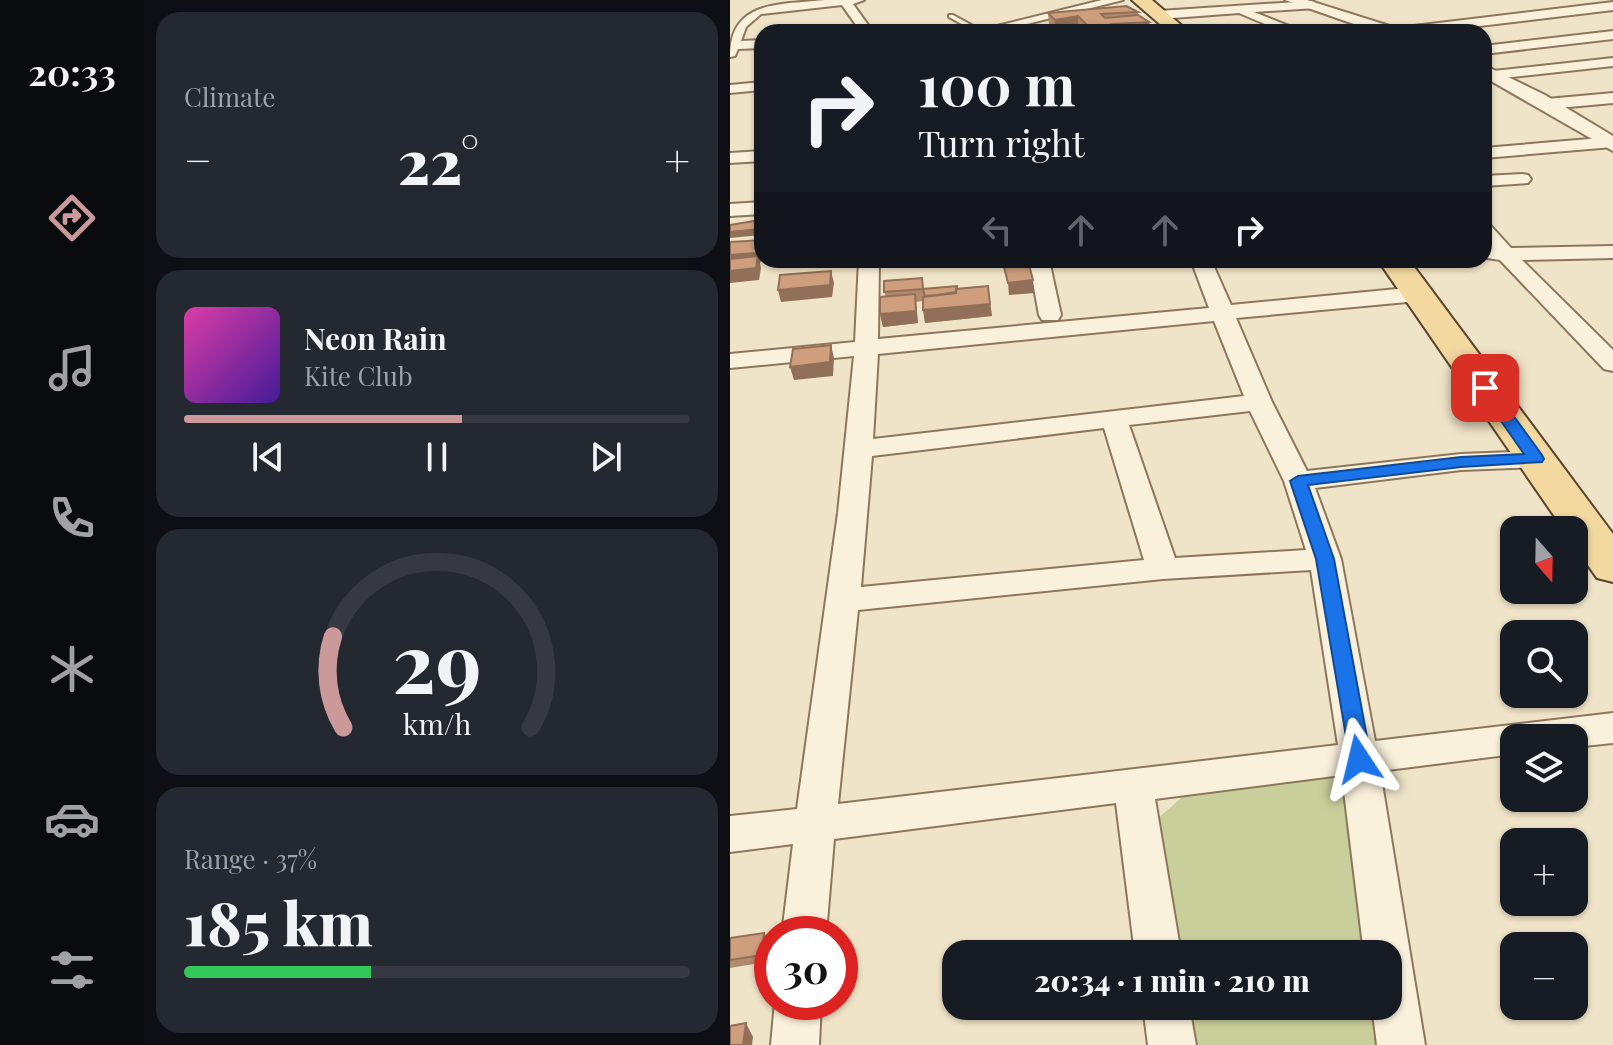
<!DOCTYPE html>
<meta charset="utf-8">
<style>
body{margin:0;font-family:"Playfair Display",serif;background:#242831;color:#f1f3f6;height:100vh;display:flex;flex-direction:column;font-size:30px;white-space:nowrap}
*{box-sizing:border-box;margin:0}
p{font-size:26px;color:#9ea1a6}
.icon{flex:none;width:44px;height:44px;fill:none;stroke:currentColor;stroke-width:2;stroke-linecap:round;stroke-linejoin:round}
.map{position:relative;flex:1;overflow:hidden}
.details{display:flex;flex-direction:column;gap:12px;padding:12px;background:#0d0f14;width:586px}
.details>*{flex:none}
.guide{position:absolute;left:24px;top:24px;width:738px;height:244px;border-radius:24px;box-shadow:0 2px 6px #0004;background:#171b24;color:#f1f3f6;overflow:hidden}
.needle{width:52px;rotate:160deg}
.tools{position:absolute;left:770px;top:516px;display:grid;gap:16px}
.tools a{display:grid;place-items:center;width:88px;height:88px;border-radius:16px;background:#171b24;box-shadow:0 2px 6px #0004;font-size:40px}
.speed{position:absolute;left:24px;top:916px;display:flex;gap:16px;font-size:40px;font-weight:700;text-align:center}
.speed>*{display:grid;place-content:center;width:104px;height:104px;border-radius:50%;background:#171b24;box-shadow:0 2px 6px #0004;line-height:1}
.speed .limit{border:12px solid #d22;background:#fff;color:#111}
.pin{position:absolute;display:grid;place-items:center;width:68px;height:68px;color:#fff;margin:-34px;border-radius:16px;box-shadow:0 4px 12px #0006}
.me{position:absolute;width:88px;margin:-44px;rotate:350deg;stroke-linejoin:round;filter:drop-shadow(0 0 6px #0008)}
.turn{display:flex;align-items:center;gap:28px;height:168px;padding:0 32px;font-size:36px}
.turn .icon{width:104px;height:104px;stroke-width:2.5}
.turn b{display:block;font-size:56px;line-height:68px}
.lanes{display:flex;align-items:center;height:76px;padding:0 32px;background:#0003;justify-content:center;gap:40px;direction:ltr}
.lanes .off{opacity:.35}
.big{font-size:60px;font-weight:800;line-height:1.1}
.details .widget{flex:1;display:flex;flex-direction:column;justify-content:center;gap:12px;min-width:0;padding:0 28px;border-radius:24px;background:#242831}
.details .dial{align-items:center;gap:0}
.dial svg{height:208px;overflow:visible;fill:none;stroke:#363941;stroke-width:7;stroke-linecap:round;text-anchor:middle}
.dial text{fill:#f1f3f6;stroke:none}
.song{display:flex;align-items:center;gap:24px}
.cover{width:96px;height:96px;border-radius:12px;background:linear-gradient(135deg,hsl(320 70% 55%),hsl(260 70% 35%))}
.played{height:8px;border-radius:4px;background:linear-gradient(90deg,#cc999b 55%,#363941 55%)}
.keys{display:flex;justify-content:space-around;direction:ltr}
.heat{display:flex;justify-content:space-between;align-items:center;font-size:44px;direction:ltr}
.charge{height:12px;border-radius:6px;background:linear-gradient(90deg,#34c759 37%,#363941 0)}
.trip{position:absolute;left:212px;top:940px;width:460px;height:80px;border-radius:24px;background:#171b24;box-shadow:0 2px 6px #0004;font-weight:800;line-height:80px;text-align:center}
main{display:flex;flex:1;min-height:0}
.menu{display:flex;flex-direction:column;width:144px;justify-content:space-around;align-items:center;background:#090b0e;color:#9ea1a6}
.menu .icon{width:56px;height:56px}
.menu .current{color:#cc999b}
.menu b{font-size:36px;color:#f1f3f6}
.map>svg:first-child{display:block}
</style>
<main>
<nav class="menu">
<b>20:33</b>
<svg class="icon current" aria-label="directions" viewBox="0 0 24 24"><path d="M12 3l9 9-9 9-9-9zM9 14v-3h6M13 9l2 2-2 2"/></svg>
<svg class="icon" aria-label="music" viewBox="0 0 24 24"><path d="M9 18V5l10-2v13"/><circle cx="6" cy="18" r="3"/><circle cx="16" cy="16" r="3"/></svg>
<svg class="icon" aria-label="phone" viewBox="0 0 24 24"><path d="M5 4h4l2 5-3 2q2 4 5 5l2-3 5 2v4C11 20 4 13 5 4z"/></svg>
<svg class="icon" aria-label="climate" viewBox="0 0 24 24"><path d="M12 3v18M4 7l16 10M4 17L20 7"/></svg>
<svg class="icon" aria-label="car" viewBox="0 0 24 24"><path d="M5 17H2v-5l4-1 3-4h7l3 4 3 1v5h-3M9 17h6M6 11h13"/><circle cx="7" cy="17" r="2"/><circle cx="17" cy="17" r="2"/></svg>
<svg class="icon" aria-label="filters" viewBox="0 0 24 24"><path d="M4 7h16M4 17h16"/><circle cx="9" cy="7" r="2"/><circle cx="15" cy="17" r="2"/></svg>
</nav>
<section class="details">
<div class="widget"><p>Climate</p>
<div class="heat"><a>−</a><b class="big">22°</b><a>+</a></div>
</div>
<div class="widget">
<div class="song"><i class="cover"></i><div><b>Neon Rain</b><p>Kite Club</p></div></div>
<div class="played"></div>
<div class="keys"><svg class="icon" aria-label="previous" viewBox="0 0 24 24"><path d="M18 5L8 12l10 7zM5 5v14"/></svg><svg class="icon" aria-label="pause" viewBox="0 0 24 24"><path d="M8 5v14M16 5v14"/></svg><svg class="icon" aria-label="next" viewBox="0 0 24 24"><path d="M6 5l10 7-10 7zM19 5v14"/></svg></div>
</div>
<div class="widget dial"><svg viewBox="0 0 100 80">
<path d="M14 69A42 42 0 1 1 86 69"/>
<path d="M14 69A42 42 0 0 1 10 34" stroke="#cc999b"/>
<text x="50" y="56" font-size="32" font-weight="700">29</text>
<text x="50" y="72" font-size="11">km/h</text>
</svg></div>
<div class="widget"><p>Range · 37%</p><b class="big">185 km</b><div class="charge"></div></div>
</section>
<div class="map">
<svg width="883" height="1045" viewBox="0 0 883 1045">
<rect width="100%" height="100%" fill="#f0e4c8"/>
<path fill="#c9cf9b" d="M598 775 621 794 644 954H447L426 820 458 792Z
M455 1006H652L658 1045H461Z"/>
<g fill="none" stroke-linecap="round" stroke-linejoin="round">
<g stroke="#8d765c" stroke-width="4">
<path id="service" d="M219 15H223L254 32H246L219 17Z"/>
</g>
<g stroke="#8d765c" stroke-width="4">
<path id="minor" d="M95 0H134L123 4 143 32H131L112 5 31 14 16 27 11 41 32 40V48L8 49 5 56 0 57C0 0 48 5 95 0Z
M372 0H393L265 32H243Z
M582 1 588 5 586 8 524 12 574 32H554L509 13 429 19 423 15 429 11Z
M883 2V10L699 32H661L667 28Z
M883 31V39L754 54V46Z
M883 58V66L763 79 756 75 763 71Z
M32 82V90L0 93V85Z
M883 93V103L817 109 809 104 817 99Z
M883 137V147L754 158V148Z
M32 151V161L0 163V153Z
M792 174 798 175 801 179 798 183 754 186V176Z
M32 202V214L0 216V204Z
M754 224 761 226 781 248 883 246V258L792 260 883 350V371L874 369 770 260 757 258 754 254 760 249 754 242Z
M129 260H149L148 339 479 308 461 260H481L501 305 688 287 696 289 699 294 688 301 506 318 542 402 577 471 731 454 806 451 816 453 820 459 816 465 806 467 731 470 585 488 611 559 645 741 883 713V743L844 747V738H784V754L650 771 695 1045H647L642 1006H658V954H634L612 775 425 799 451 954H405L386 803 104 839 96 934H52L63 844 0 852V816L67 809 108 513 124 356 0 368V354L125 342ZM484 321 514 396 143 439 148 354ZM520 411 554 481 576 550 445 558 399 425ZM374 428 414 560 131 587 142 456ZM581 570 608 745 108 804 128 610 433 579Z
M299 260H319L331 315 328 320H312L309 315Z
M45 1002H91L89 1045H41Z
M413 1006H459L466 1045H418Z"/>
</g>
<g stroke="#8d765c" stroke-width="4">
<path id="tertiary" d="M555 0H577L669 29 671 32H647Z
M754 65 815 95 883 136V151L754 77Z"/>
</g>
<g stroke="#5b4430" stroke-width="4">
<path id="primary" d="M402 0H422L459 32H439Z
M648 260H679L883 534V582L867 578 844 545V530H834Z"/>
</g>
<use href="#service" fill="#faf1dc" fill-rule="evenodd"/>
<use href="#minor" fill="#faf1dc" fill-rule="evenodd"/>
<use href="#tertiary" fill="#faf1dc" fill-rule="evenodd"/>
<use href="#primary" fill="#f3d9a0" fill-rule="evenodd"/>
</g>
<path fill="#b2896c" d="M408 12V16L419 22V25L431 32H352L348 28 325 32 319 25 318 13Z
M192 278 194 289 227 286V289L258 286 262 316 195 323 193 301 186 302 188 323 153 327 150 314V297H155L154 281Z
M34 933 38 940 35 962 0 968V938Z"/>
<path fill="#916f58" d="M348 16V28L325 32V20Z
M30 220 32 226 31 235 0 238V232Z
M32 242V259L30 263 31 268 29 280 0 283V255Z
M101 271 104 283 102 297 51 302 48 290Z
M303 280 304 293 279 295 278 283Z
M185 294 188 323 153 327 150 314Z
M260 304 262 316 195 323 193 310Z
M101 345 104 358 103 376 64 380 60 367Z
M34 933 38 940 35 962 32 955Z
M16 1023 23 1037 22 1045H13Z"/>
<path fill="#cf9f7d" stroke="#916f58" stroke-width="2" d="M396 6 408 12 371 14 375 18 408 15 419 22 382 24 386 27 418 24 431 31 364 32 348 16 325 20 318 13Z
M288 25 297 32H242L240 30Z
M30 220 29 229 0 232V225Z
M32 240 26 253 0 255V242Z
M28 256 26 268 0 271V259Z
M299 265 303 280 278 283 274 267Z
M101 271 100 285 48 290 50 275Z
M192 278 193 289 154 292V281Z
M227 286 226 292 207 295 195 296 193 289Z
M258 286 260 304 193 310V297L226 293V289Z
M185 294 186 311 150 314V297Z
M101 345 100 362 60 367 63 349Z
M34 933 32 955 0 960V938Z
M16 1023 13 1045H0V1026Z"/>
<path fill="#1a73e8" stroke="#114b97" stroke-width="2" d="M755 383 761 385 812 455 814 459 812 462 731 467 578 485 604 559 641 759 638 766 629 768 621 766 586 559 560 481 568 476 731 457 794 454 748 388Z"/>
</svg>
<div class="tools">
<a><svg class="needle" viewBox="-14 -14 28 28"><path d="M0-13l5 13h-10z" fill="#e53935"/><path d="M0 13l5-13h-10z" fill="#9ea1a6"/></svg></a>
<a><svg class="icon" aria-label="search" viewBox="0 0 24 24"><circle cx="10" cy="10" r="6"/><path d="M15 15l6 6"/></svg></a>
<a><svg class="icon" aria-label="layers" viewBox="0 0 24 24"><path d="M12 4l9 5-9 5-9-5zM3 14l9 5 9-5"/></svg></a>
<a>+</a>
<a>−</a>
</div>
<div class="speed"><div class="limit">30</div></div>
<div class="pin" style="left:755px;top:388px;background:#d93025"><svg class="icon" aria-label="arrive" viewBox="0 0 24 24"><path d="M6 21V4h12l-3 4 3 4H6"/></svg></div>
<svg class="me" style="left:629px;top:759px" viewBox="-20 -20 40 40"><path d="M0-17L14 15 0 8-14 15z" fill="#1a73e8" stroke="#fff" stroke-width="4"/></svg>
<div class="trip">20:34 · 1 min · 210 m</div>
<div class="guide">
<div class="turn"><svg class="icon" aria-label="right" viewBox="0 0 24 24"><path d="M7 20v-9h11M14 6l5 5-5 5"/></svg><div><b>100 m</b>Turn right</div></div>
<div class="lanes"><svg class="icon off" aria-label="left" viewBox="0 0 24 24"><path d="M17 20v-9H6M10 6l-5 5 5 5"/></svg><svg class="icon off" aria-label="ahead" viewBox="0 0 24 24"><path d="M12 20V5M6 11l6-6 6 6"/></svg><svg class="icon off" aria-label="ahead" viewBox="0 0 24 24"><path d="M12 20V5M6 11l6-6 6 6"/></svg><svg class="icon" aria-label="right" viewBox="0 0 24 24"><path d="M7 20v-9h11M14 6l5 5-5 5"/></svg></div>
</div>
</div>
</main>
